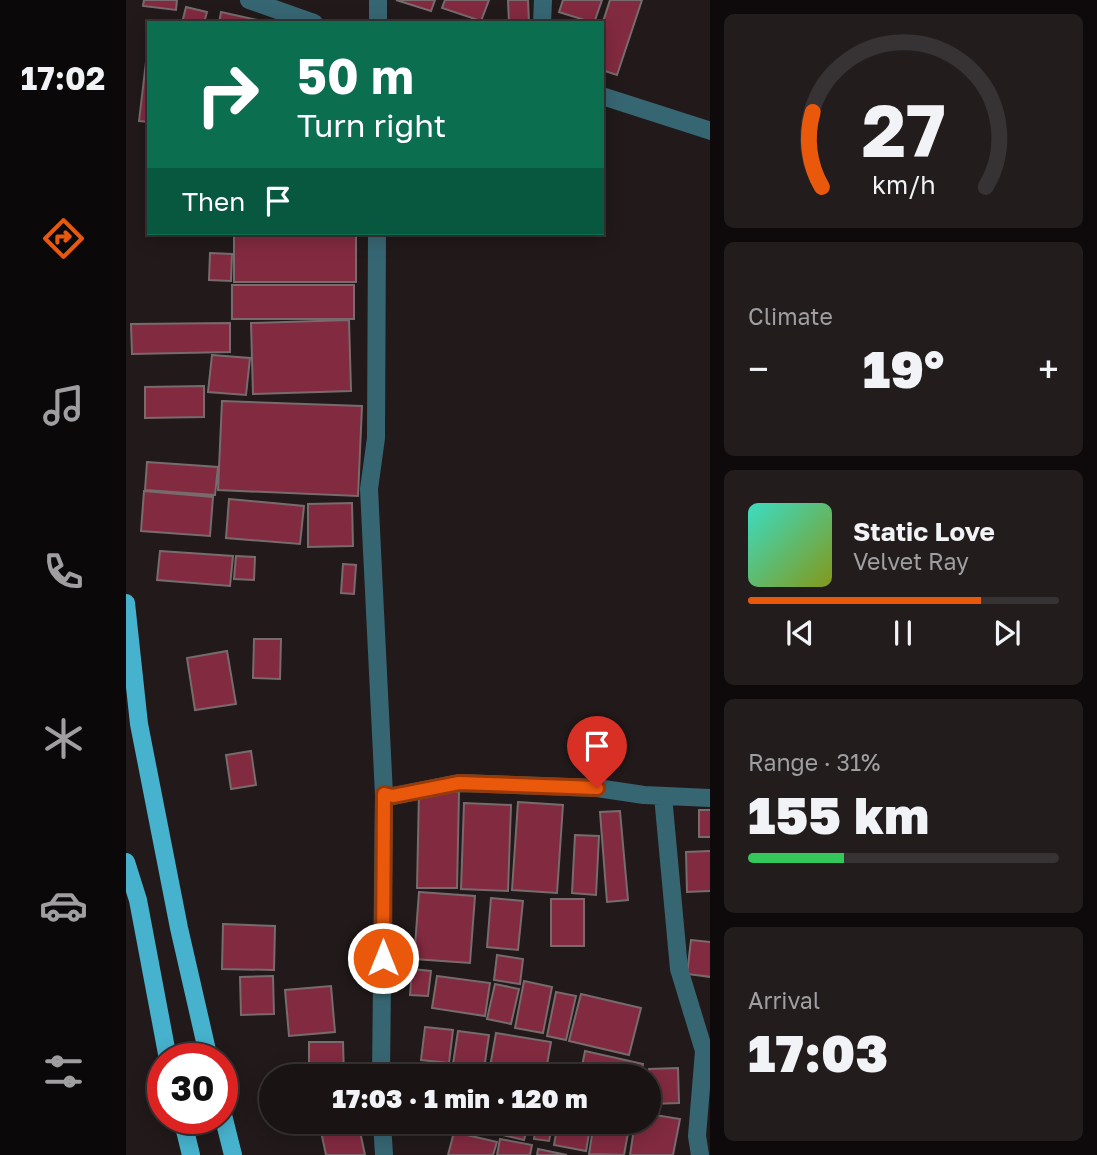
<!DOCTYPE html>
<meta charset="utf-8">
<style>
body{margin:0;font-family:"Golos Text",sans-serif;background:#221c1d;color:#f1f3f6;height:100vh;display:flex;flex-direction:column;font-size:26px;white-space:nowrap}
*{box-sizing:border-box;margin:0}
p{font-size:23px;color:#9f9ea0}
.icon{flex:none;width:38px;height:38px;fill:none;stroke:currentColor;stroke-width:2;stroke-linecap:round;stroke-linejoin:round}
.map{position:relative;flex:1;overflow:hidden}
.drawer{display:flex;flex-direction:column;gap:14px;padding:14px;background:#0e0a0b;width:387px}
.drawer>*{flex:none}
.hud{position:absolute;left:21px;top:21px;width:457px;height:214px;border-radius:0px;box-shadow:0 4px 18px #0003,0 0 0 2px #373234;background:#0b6e4f;color:#fff;overflow:hidden}
.speed{position:absolute;left:21px;top:1043px;display:flex;gap:14px;font-size:35px;font-weight:700;text-align:center}
.speed>*{display:grid;place-content:center;width:91px;height:91px;border-radius:50%;background:#191314;box-shadow:0 4px 18px #0003,0 0 0 2px #373234;line-height:1}
.speed .limit{border:10px solid #d22;background:#fff;color:#111}
.pin{position:absolute;display:grid;place-items:center;width:60px;height:60px;color:#fff;margin:-72px -30px;border-radius:50% 50% 50% 0;rotate:-45deg;box-shadow:0 0 7px #0007}
.pin .icon{rotate:45deg}
.me{position:absolute;width:77px;margin:-38px;rotate:0deg;stroke-linejoin:round;filter:drop-shadow(0 0 5px #0008)}
.turn{display:flex;align-items:center;gap:24px;height:147px;padding:0 35px;font-size:32px}
.turn .icon{width:91px;height:91px;stroke-width:2.5}
.turn b{display:block;font-size:49px;line-height:60px}
.then{display:flex;align-items:center;height:66px;padding:0 35px;background:#0003;gap:14px;font-size:26px}
.big{font-size:52px;font-weight:800;line-height:1.1}
.drawer .card{flex:1;display:flex;flex-direction:column;justify-content:center;gap:10px;min-width:0;padding:0 24px;border-radius:10px;background:#221c1d}
.drawer .dial{align-items:center;gap:0}
.dial svg{height:182px;overflow:visible;fill:none;stroke:#373234;stroke-width:7;stroke-linecap:round;text-anchor:middle}
.dial text{fill:#f1f3f6;stroke:none}
.song{display:flex;align-items:center;gap:21px}
.cover{width:84px;height:84px;border-radius:10px;background:linear-gradient(135deg,hsl(170 70% 55%),hsl(70 70% 35%))}
.played{height:7px;border-radius:4px;background:linear-gradient(90deg,#ea580c 75%,#373234 75%)}
.keys{display:flex;justify-content:space-around;direction:ltr}
.heat{display:flex;justify-content:space-between;align-items:center;font-size:38px;direction:ltr}
.charge{height:10px;border-radius:5px;background:linear-gradient(90deg,#34c759 31%,#373234 0)}
.trip{position:absolute;left:133px;top:1064px;width:402px;height:70px;border-radius:35px;background:#191314;box-shadow:0 4px 18px #0003,0 0 0 2px #373234;font-weight:800;line-height:70px;text-align:center}
main{display:flex;flex:1;min-height:0}
.tabs{display:flex;flex-direction:column;width:126px;justify-content:space-around;align-items:center;background:#0a0808;color:#9f9ea0}
.tabs .icon{width:49px;height:49px}
.tabs .active{color:#ea580c}
.tabs b{font-size:32px;color:#f1f3f6}
.map>svg:first-child{display:block}
</style>
<main>
<nav class="tabs">
<b>17:02</b>
<svg class="icon active" aria-label="directions" viewBox="0 0 24 24"><path d="M12 3l9 9-9 9-9-9zM9 14v-3h6M13 9l2 2-2 2"/></svg>
<svg class="icon" aria-label="music" viewBox="0 0 24 24"><path d="M9 18V5l10-2v13"/><circle cx="6" cy="18" r="3"/><circle cx="16" cy="16" r="3"/></svg>
<svg class="icon" aria-label="phone" viewBox="0 0 24 24"><path d="M5 4h4l2 5-3 2q2 4 5 5l2-3 5 2v4C11 20 4 13 5 4z"/></svg>
<svg class="icon" aria-label="climate" viewBox="0 0 24 24"><path d="M12 3v18M4 7l16 10M4 17L20 7"/></svg>
<svg class="icon" aria-label="car" viewBox="0 0 24 24"><path d="M5 17H2v-5l4-1 3-4h7l3 4 3 1v5h-3M9 17h6M6 11h13"/><circle cx="7" cy="17" r="2"/><circle cx="17" cy="17" r="2"/></svg>
<svg class="icon" aria-label="filters" viewBox="0 0 24 24"><path d="M4 7h16M4 17h16"/><circle cx="9" cy="7" r="2"/><circle cx="15" cy="17" r="2"/></svg>
</nav>
<div class="map">
<svg width="585" height="1155" viewBox="0 0 585 1155">
<rect width="100%" height="100%" fill="#21191a"/>
<path fill="#822a40" stroke="#776b6d" stroke-width="2" d="M18 0H51L50 10 17 6Z
M270 0H309L305 11Z
M319 0H363L355 21 316 8Z
M382 0H402L403 23H383Z
M437 0H476L468 23 433 12Z
M484 0H516L491 75 476 70V25Z
M60 7 81 12 78 23H56Z
M95 12 145 23H93Z
M20 62 23 63V122L13 121Z
M108 233H230V282H108Z
M84 253 106 254 105 281 83 280Z
M106 285H228V319H106Z
M223 320 225 391 127 394 125 323Z
M104 323V352L6 354 5 324Z
M86 355 124 358 120 395 82 392Z
M78 386V417L19 418V387Z
M96 401 236 406 232 496 92 490Z
M21 462 92 467 89 495 19 490Z
M18 491 87 497 84 536 15 531Z
M103 499 178 506 174 544 100 538Z
M226 503 227 546 182 547V504Z
M34 551 107 556 104 586 31 580Z
M110 556 129 557 128 580 108 579Z
M217 564 230 565 228 594 215 593Z
M128 639H155L154 679 127 678Z
M101 651 110 704 69 710 61 658Z
M125 751 130 785 105 789 100 755Z
M293 791 333 792 331 888H291Z
M392 802 437 805 431 893 386 890Z
M338 803 385 805 382 891 335 889Z
M573 810H585V837H573Z
M494 811 502 900 481 902 474 812Z
M449 835 473 836 470 895 446 893Z
M585 851V891L561 892 560 852Z
M293 892 349 896 344 963 288 959Z
M365 898 397 901 392 950 361 947Z
M425 899H458V946H425Z
M97 924 149 926 148 970 96 969Z
M565 940 585 942V977L561 974Z
M371 955 397 959 394 984 368 980Z
M286 969 305 971 302 996 284 995Z
M147 976 148 1014 115 1015 114 977Z
M311 976 364 983 359 1016 306 1008Z
M398 981 426 987 417 1033 389 1028Z
M369 984 393 989 385 1024 361 1019Z
M205 986 209 1032 163 1036 159 990Z
M430 992 450 996 440 1040 421 1036Z
M455 994 515 1008 503 1055 443 1041Z
M299 1027 327 1030 323 1063 295 1060Z
M332 1031 363 1035 358 1069 327 1064Z
M370 1033 425 1042 419 1076 364 1067Z
M183 1042H217L218 1076H183Z
M459 1051 517 1064 514 1076H454Z
M280 1065 294 1066 293 1076H280Z
M305 1067 353 1076H303Z
M552 1068 553 1103 525 1104 523 1069Z
M365 1069 396 1076H364Z
M523 1114 554 1119 547 1155H504L509 1122H523Z
M193 1122H232L239 1155H200Z
M353 1122H403L398 1140 351 1129Z
M411 1122H427L423 1141 408 1139Z
M432 1122H465L460 1151 428 1145Z
M468 1122H504L498 1155 463 1154Z
M328 1132 371 1142 367 1155H322Z
M374 1139 406 1145 404 1155H371Z
M412 1149 441 1155H411Z"/>
<g fill="none" stroke-linecap="round" stroke-linejoin="round">
<path stroke="#376673" stroke-width="18" d="M123 0 188 23
M252 23V0
M416 23 417 0
M476 96 585 131
M251 233 250 438 243 489 258 795 255 1076
M258 795 267 796 333 783 471 788 518 795 585 798
M537 796 553 969 578 1051 571 1136 574 1155
M256 1122 258 1155"/>
<path stroke="#47b2cd" stroke-width="18" d="M0 603 13 724 53 928 83 1059
M0 862 12 900 42 1059
M96 1111 107 1155
M56 1118 65 1155"/>
</g>
<g fill="none" stroke-linecap="round" stroke-linejoin="round">
<g stroke="#983908" stroke-width="18">
<path id="route" d="M257 958 258 794 267 796 333 783 471 788"/>
</g>
<use href="#route" stroke="#ea580c" stroke-width="12"/>
</g>
</svg>
<div class="speed"><div class="limit">30</div></div>
<div class="pin" style="left:471px;top:788px;background:#d93025"><svg class="icon" aria-label="arrive" viewBox="0 0 24 24"><path d="M6 21V4h12l-3 4 3 4H6"/></svg></div>
<svg class="me" style="left:257px;top:958px" viewBox="-20 -20 40 40"><circle r="17" fill="#ea580c" stroke="#fff" stroke-width="3"/><path d="M0-11L8 9 0 5-8 9z" fill="#fff"/></svg>
<div class="trip">17:03 · 1 min · 120 m</div>
<div class="hud">
<div class="turn"><svg class="icon" aria-label="right" viewBox="0 0 24 24"><path d="M7 20v-9h11M14 6l5 5-5 5"/></svg><div><b>50 m</b>Turn right</div></div>
<div class="then">Then<svg class="icon" aria-label="arrive" viewBox="0 0 24 24"><path d="M6 21V4h12l-3 4 3 4H6"/></svg></div>
</div>
</div>
<section class="drawer">
<div class="card dial"><svg viewBox="0 0 100 80">
<path d="M14 69A42 42 0 1 1 86 69"/>
<path d="M14 69A42 42 0 0 1 10 36" stroke="#ea580c"/>
<text x="50" y="56" font-size="32" font-weight="700">27</text>
<text x="50" y="72" font-size="11">km/h</text>
</svg></div>
<div class="card"><p>Climate</p>
<div class="heat"><a>−</a><b class="big">19°</b><a>+</a></div>
</div>
<div class="card">
<div class="song"><i class="cover"></i><div><b>Static Love</b><p>Velvet Ray</p></div></div>
<div class="played"></div>
<div class="keys"><svg class="icon" aria-label="previous" viewBox="0 0 24 24"><path d="M18 5L8 12l10 7zM5 5v14"/></svg><svg class="icon" aria-label="pause" viewBox="0 0 24 24"><path d="M8 5v14M16 5v14"/></svg><svg class="icon" aria-label="next" viewBox="0 0 24 24"><path d="M6 5l10 7-10 7zM19 5v14"/></svg></div>
</div>
<div class="card"><p>Range · 31%</p><b class="big">155 km</b><div class="charge"></div></div>
<div class="card"><p>Arrival</p><b class="big">17:03</b></div>
</section>
</main>
